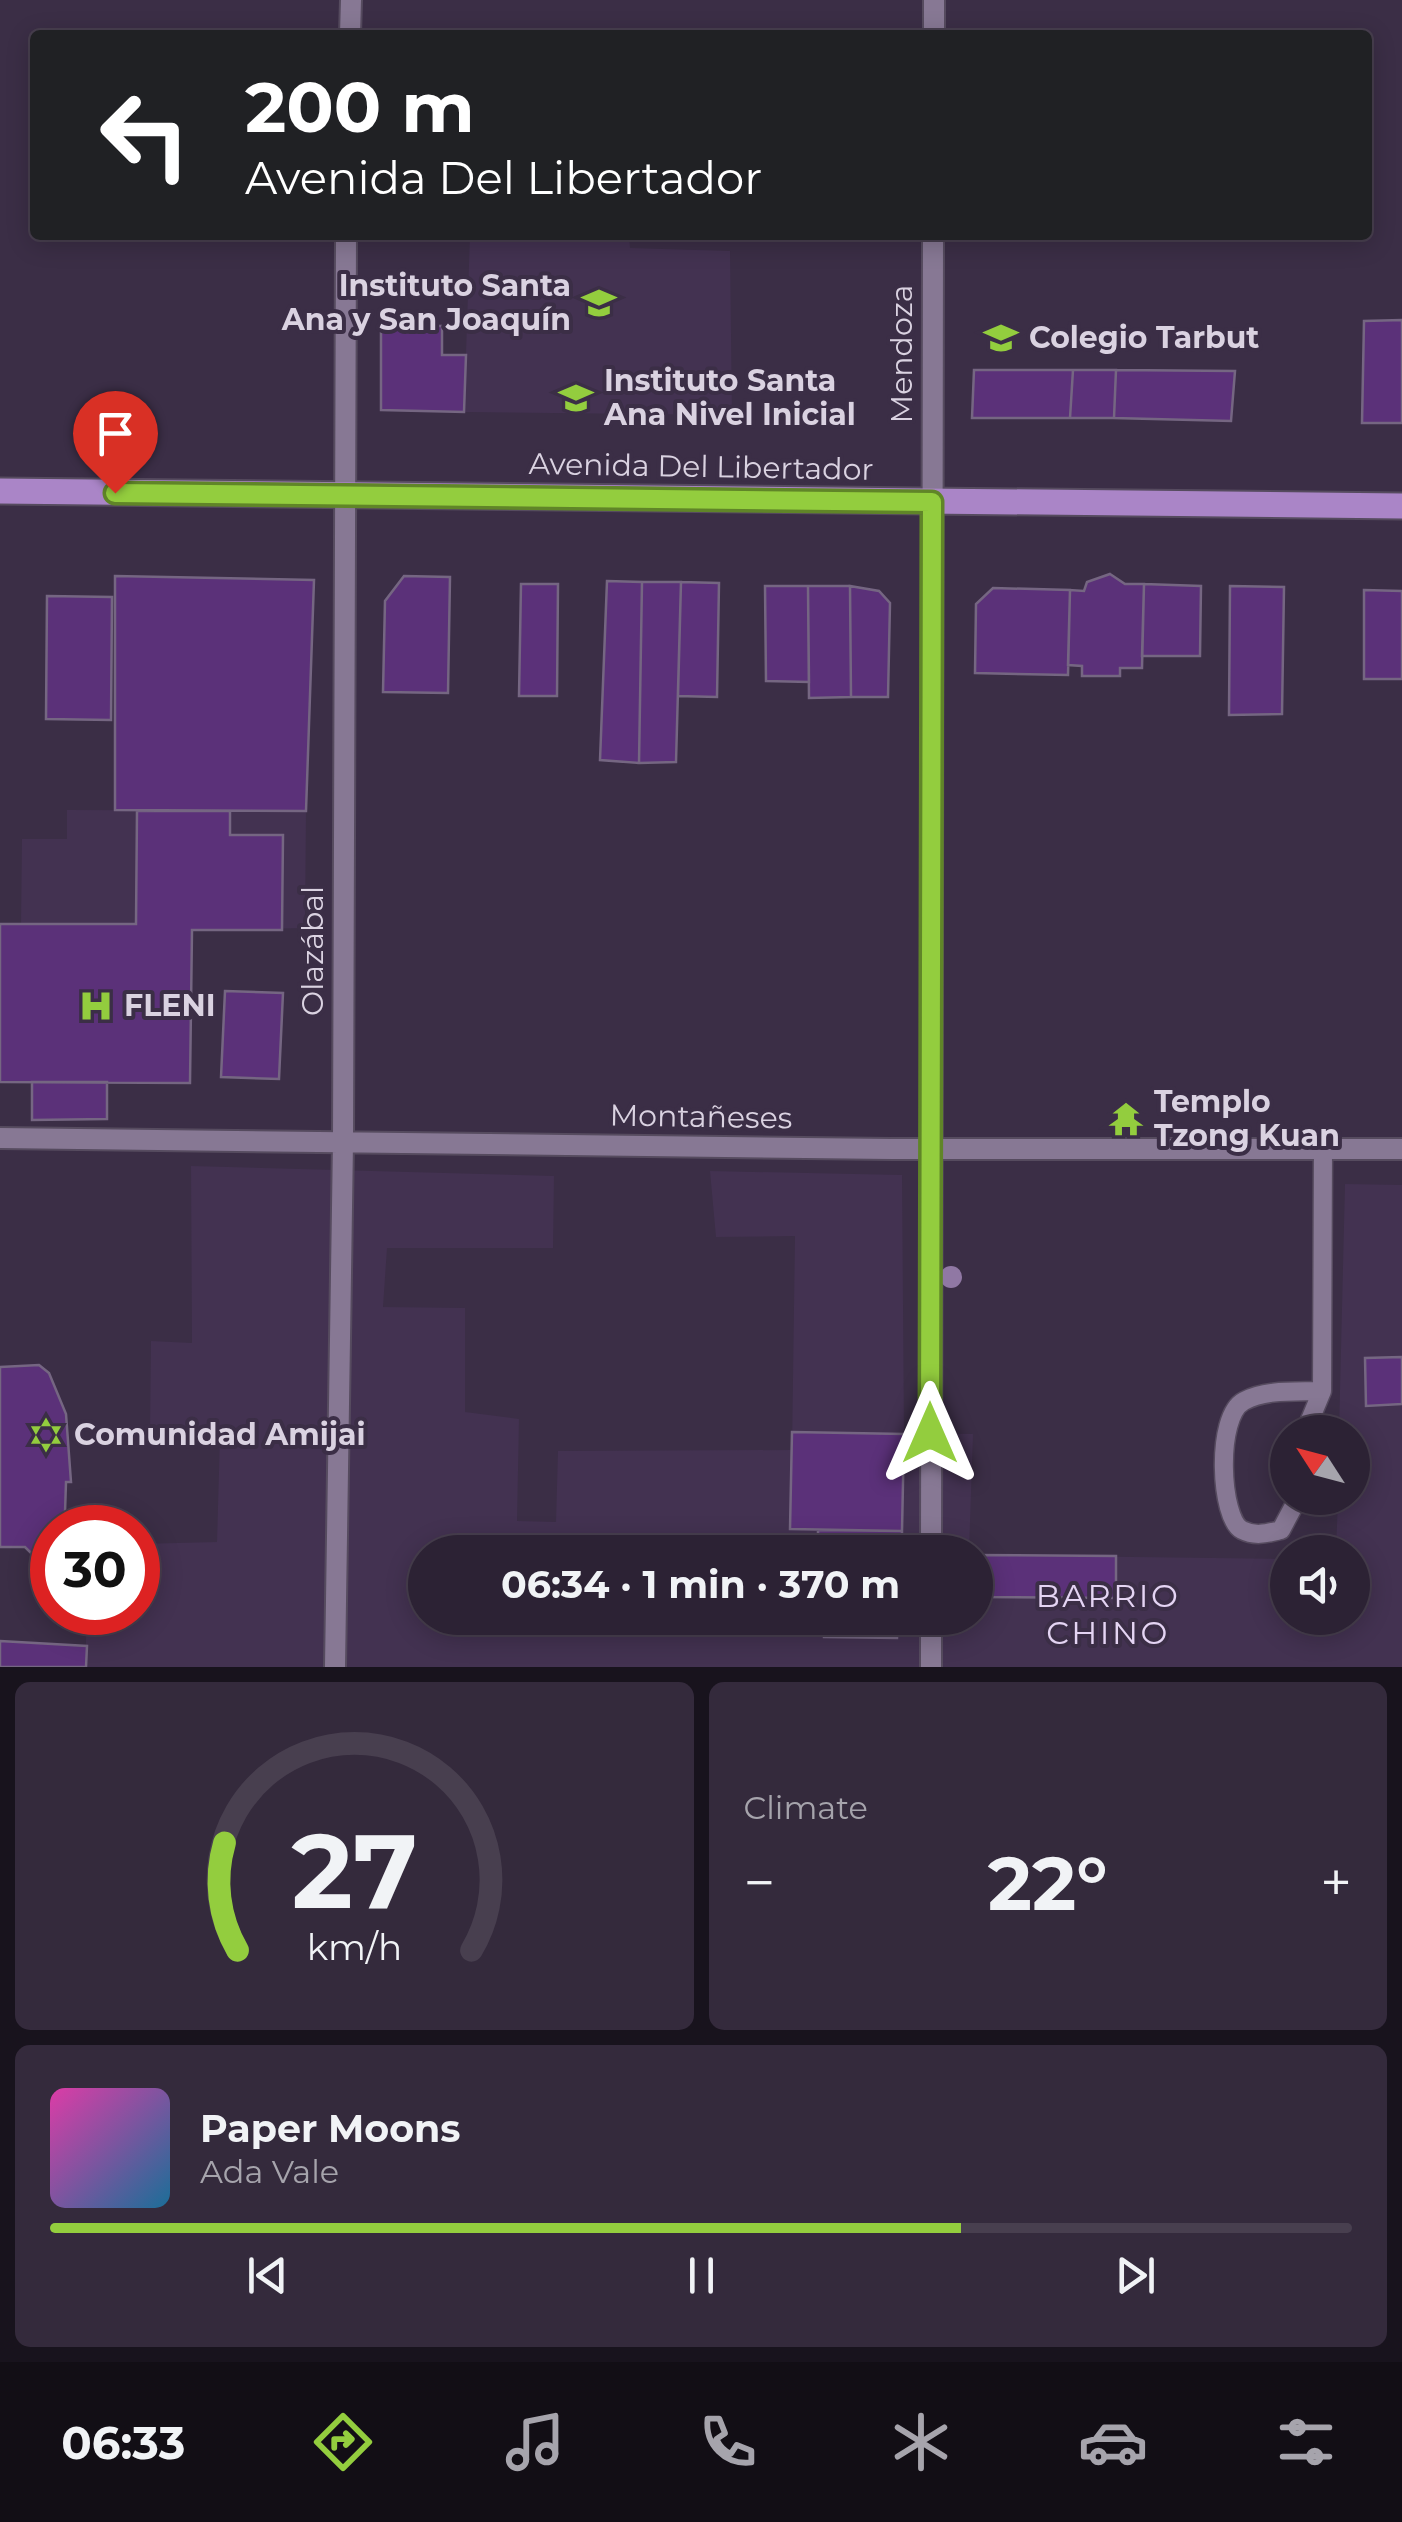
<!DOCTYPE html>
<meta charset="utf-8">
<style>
body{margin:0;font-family:Montserrat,sans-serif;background:#342a3c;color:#f1f3f6;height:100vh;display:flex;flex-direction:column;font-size:38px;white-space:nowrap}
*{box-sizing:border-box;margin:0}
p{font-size:32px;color:#a6a4ac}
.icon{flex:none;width:55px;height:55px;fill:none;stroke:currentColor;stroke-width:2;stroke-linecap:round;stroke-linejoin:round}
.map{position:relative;height:1667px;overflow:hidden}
.side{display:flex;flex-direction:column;gap:15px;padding:15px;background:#18131d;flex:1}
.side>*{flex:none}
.banner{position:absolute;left:30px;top:30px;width:1342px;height:210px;border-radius:10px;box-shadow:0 5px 25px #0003,0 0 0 2px #483f4f;background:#202124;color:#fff;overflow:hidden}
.needle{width:65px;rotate:306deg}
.fabs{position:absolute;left:1270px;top:1415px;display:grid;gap:20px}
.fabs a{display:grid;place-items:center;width:100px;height:100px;border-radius:50%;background:#2c2234;box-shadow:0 5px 25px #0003,0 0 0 2px #483f4f;font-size:50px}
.speed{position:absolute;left:30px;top:1505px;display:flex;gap:20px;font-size:50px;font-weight:700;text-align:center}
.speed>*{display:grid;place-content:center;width:130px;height:130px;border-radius:50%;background:#2c2234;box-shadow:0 5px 25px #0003,0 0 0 2px #483f4f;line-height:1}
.speed .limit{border:15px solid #d22;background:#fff;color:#111}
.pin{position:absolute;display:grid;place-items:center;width:85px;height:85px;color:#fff;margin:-102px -42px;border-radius:50% 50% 50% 0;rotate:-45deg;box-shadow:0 0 10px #0007}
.pin .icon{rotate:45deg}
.me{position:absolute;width:110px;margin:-55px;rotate:0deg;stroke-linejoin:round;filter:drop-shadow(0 0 8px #0008)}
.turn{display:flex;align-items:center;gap:35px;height:210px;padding:0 50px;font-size:45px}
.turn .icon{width:130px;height:130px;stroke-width:2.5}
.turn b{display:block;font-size:70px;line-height:85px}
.big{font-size:75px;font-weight:700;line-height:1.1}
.side .tile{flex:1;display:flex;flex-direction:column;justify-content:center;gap:15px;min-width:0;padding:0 35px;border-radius:15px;background:#342a3c}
.side .dial{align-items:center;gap:0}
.dial svg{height:260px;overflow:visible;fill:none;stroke:#483f4f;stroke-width:7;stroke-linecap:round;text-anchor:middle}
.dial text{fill:#f1f3f6;stroke:none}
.song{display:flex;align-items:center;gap:30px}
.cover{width:120px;height:120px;border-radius:15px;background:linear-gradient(135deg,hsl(320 70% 55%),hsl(200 70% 35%))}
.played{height:10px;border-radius:5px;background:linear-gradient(90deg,#93cd3e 70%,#483f4f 70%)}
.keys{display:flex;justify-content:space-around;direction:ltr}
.heat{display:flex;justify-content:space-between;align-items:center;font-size:55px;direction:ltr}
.side .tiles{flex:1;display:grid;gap:15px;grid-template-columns:1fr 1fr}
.tile:last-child{grid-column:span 2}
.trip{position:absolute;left:408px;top:1535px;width:585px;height:100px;border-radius:50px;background:#2c2234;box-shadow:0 5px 25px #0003,0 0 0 2px #483f4f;font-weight:700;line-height:100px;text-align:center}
.dock{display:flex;height:160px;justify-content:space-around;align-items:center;background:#120e15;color:#a6a4ac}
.dock .icon{width:70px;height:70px}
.dock .current{color:#93cd3e}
.dock b{font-size:45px;color:#f1f3f6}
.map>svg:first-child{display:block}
</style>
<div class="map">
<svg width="1402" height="1667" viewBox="0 0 1402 1667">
<rect width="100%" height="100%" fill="#3b2e46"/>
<path fill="#433251" d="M470 235H629L630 248 730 251 732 415 464 412Z
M67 810 306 811 305 928 192 930 190 1083 0 1082V924L21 923 22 839H67Z
M191 1166 554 1176 553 1248H387L383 1307 465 1308V1412L519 1419 517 1521 556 1522 558 1451 792 1450 795 1236 716 1237 710 1171 902 1175 904 1433 973 1434 969 1552H425V1618H975V1555L1287 1559 1288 1618H1352V1552H1336L1338 1498H1352V1432H1339L1345 1184 1402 1185V1667H85L87 1613 138 1612V1544L217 1542 220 1436 150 1433 151 1341 192 1343Z"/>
<path fill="#5b3179" stroke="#756682" stroke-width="2.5" d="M1402 320V423H1362L1364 321Z
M381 325 442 326V355H466L464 412 381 410Z
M974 370H1073L1070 418H972Z
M1073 370H1116L1114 418H1070Z
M1116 370 1235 371 1231 421 1114 418Z
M1110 574 1125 584H1144L1142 668H1120V676H1082V666L1068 665 1070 590 1084 591 1087 582Z
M115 576 314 580 306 811 115 810Z
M404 576 450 577 448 693 383 692 385 601Z
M607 581 642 582 639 763 600 760Z
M642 582H681L676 762 639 763Z
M681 582 719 583 717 697 678 696Z
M521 584H558L557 696H519Z
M1144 584 1201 586 1200 656H1142Z
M765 586H808L809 682 766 681Z
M808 586H850L851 697 809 698Z
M850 586 879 591 890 603 888 697H851Z
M1230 586 1284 587 1282 714 1229 715Z
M993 588 1070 590 1068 675 975 673 976 604Z
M1364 590 1402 591V679H1364Z
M47 596 112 597 111 720 46 719Z
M137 811H230V835H283L282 930H192L190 1083 0 1082V924H136Z
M225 991 283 993 279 1079 221 1077Z
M32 1082H107V1119L32 1120Z
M1402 1357V1404L1366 1406 1365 1358Z
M39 1365 49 1373 66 1414 71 1482H66L65 1513 57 1528 31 1553 25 1547H0V1367Z
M792 1432 904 1434 902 1531 790 1529Z
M818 1530 902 1531V1552H818Z
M975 1555 1116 1556V1598L975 1597Z
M824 1618H898L897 1638 824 1637Z
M0 1641 87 1646 86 1667H0Z"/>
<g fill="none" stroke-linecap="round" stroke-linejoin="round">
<g stroke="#564b5f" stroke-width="21">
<path id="service" d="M1305 1432 1322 1391 1323 1148
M1298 1498 1281 1530C1268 1533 1256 1537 1242 1530 1220 1519 1215 1416 1244 1401 1266 1389 1297 1392 1322 1391"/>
</g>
<g stroke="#564b5f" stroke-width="24">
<path id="minor" d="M350 35 351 0
M934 35V0
M0 1138 891 1149H1402
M931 1552 933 235
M931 1618V1667
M335 1667 343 1142 346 235"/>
</g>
<g stroke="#564b5f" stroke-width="29">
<path id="primary" d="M0 491 1402 506"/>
</g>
<use href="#service" stroke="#877894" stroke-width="18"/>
<use href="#minor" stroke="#877894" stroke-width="20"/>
<use href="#primary" stroke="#aa85c7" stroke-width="25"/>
</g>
<circle fill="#9078a4" cx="951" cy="1277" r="11"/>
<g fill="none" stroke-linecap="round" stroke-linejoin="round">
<g stroke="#608528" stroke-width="25">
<path id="route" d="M115 493 932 502 930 1433"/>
</g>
<use href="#route" stroke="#93cd3e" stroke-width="18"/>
</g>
<defs>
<g id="school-bare" transform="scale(2.7)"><path d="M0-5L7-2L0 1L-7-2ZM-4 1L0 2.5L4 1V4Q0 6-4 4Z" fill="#93cd3e" stroke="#3b2e46" stroke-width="2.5" paint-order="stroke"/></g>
<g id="hospital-bare" transform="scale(2.7)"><path d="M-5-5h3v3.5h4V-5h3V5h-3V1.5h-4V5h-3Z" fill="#93cd3e" stroke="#3b2e46" stroke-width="2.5" paint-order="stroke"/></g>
<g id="temple-bare" transform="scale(2.7)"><path d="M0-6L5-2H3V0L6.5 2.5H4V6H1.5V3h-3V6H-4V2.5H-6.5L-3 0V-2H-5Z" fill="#93cd3e" stroke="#3b2e46" stroke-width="2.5" paint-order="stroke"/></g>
<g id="synagogue-bare" transform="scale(2.7)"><path d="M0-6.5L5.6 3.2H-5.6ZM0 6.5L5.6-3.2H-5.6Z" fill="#93cd3e" stroke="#3b2e46" stroke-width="2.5" paint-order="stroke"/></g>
</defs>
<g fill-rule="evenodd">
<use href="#school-bare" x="599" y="303"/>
<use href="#school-bare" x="1001" y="338"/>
<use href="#school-bare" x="576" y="398"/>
<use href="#hospital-bare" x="96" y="1006"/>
<use href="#temple-bare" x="1126" y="1119"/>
<use href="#synagogue-bare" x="46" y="1435"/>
</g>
<g text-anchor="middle" stroke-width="8" stroke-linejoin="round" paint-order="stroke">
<g font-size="30" font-weight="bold" fill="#dad2e1" stroke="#3b2e46" text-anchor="start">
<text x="571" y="296" text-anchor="end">Instituto Santa<tspan x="571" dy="34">Ana y San Joaquín</tspan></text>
<text x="1029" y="348">Colegio Tarbut</text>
<text x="604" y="391">Instituto Santa<tspan x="604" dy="34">Ana Nivel Inicial</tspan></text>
<text x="124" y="1016">FLENI</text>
<text x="1154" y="1112">Templo<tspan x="1154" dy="34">Tzong Kuan</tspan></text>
<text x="74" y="1445">Comunidad Amijai</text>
</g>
<g font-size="30" fill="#dad2e1" stroke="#3b2e46">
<text transform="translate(902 354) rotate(-90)" y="10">Mendoza</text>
<text transform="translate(701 467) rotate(1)" y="10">Avenida Del Libertador</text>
<text transform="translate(313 951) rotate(-90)" y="10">Olazábal</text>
<text transform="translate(701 1117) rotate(1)" y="10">Montañeses</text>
</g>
<g font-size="32" letter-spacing="2.5" fill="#e4d4f3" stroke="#3b2e46">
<text x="1108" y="1607">BARRIO<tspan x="1108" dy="37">CHINO</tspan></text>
</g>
</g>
</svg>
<div class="fabs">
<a><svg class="needle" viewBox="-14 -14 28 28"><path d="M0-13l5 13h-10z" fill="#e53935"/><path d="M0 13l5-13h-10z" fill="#a6a4ac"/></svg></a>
<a><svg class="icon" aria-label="sound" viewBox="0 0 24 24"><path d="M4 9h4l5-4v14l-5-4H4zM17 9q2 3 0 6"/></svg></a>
</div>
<div class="speed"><div class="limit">30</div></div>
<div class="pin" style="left:115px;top:493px;background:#d93025"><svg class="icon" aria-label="arrive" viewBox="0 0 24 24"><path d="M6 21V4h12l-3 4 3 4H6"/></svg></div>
<svg class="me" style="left:930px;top:1433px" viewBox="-20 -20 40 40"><path d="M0-17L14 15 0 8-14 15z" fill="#93cd3e" stroke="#fff" stroke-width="4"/></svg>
<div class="trip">06:34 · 1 min · 370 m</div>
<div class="banner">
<div class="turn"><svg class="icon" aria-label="left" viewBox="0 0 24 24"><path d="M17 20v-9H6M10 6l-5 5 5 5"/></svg><div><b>200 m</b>Avenida Del Libertador</div></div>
</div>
</div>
<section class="side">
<div class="tiles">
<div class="tile dial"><svg viewBox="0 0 100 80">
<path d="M14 69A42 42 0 1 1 86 69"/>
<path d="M14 69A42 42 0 0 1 10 36" stroke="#93cd3e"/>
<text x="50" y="56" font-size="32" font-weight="700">27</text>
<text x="50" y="72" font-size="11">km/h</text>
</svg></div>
<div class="tile"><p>Climate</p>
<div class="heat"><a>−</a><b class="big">22°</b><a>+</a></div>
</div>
<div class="tile">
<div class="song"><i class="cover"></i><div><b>Paper Moons</b><p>Ada Vale</p></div></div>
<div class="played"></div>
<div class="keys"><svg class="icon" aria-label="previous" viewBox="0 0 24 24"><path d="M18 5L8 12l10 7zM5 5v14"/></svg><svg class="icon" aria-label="pause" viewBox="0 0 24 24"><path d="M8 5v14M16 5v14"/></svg><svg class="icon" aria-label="next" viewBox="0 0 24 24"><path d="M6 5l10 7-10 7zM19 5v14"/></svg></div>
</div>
</div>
</section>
<nav class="dock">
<b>06:33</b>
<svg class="icon current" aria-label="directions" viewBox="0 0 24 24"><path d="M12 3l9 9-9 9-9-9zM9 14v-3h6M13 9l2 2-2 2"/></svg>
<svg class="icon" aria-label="music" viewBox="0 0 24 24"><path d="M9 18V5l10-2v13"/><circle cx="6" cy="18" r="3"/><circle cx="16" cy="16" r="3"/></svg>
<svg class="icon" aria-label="phone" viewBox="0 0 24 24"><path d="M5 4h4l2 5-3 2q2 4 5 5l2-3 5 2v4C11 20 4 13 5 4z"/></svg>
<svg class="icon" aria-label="climate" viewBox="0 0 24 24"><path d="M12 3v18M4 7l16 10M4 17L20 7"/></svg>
<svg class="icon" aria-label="car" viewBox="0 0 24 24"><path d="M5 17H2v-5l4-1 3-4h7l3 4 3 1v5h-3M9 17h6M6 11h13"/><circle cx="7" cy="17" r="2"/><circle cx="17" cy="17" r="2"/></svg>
<svg class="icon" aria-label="filters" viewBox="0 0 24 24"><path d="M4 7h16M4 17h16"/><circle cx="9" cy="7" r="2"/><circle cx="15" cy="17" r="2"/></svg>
</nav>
